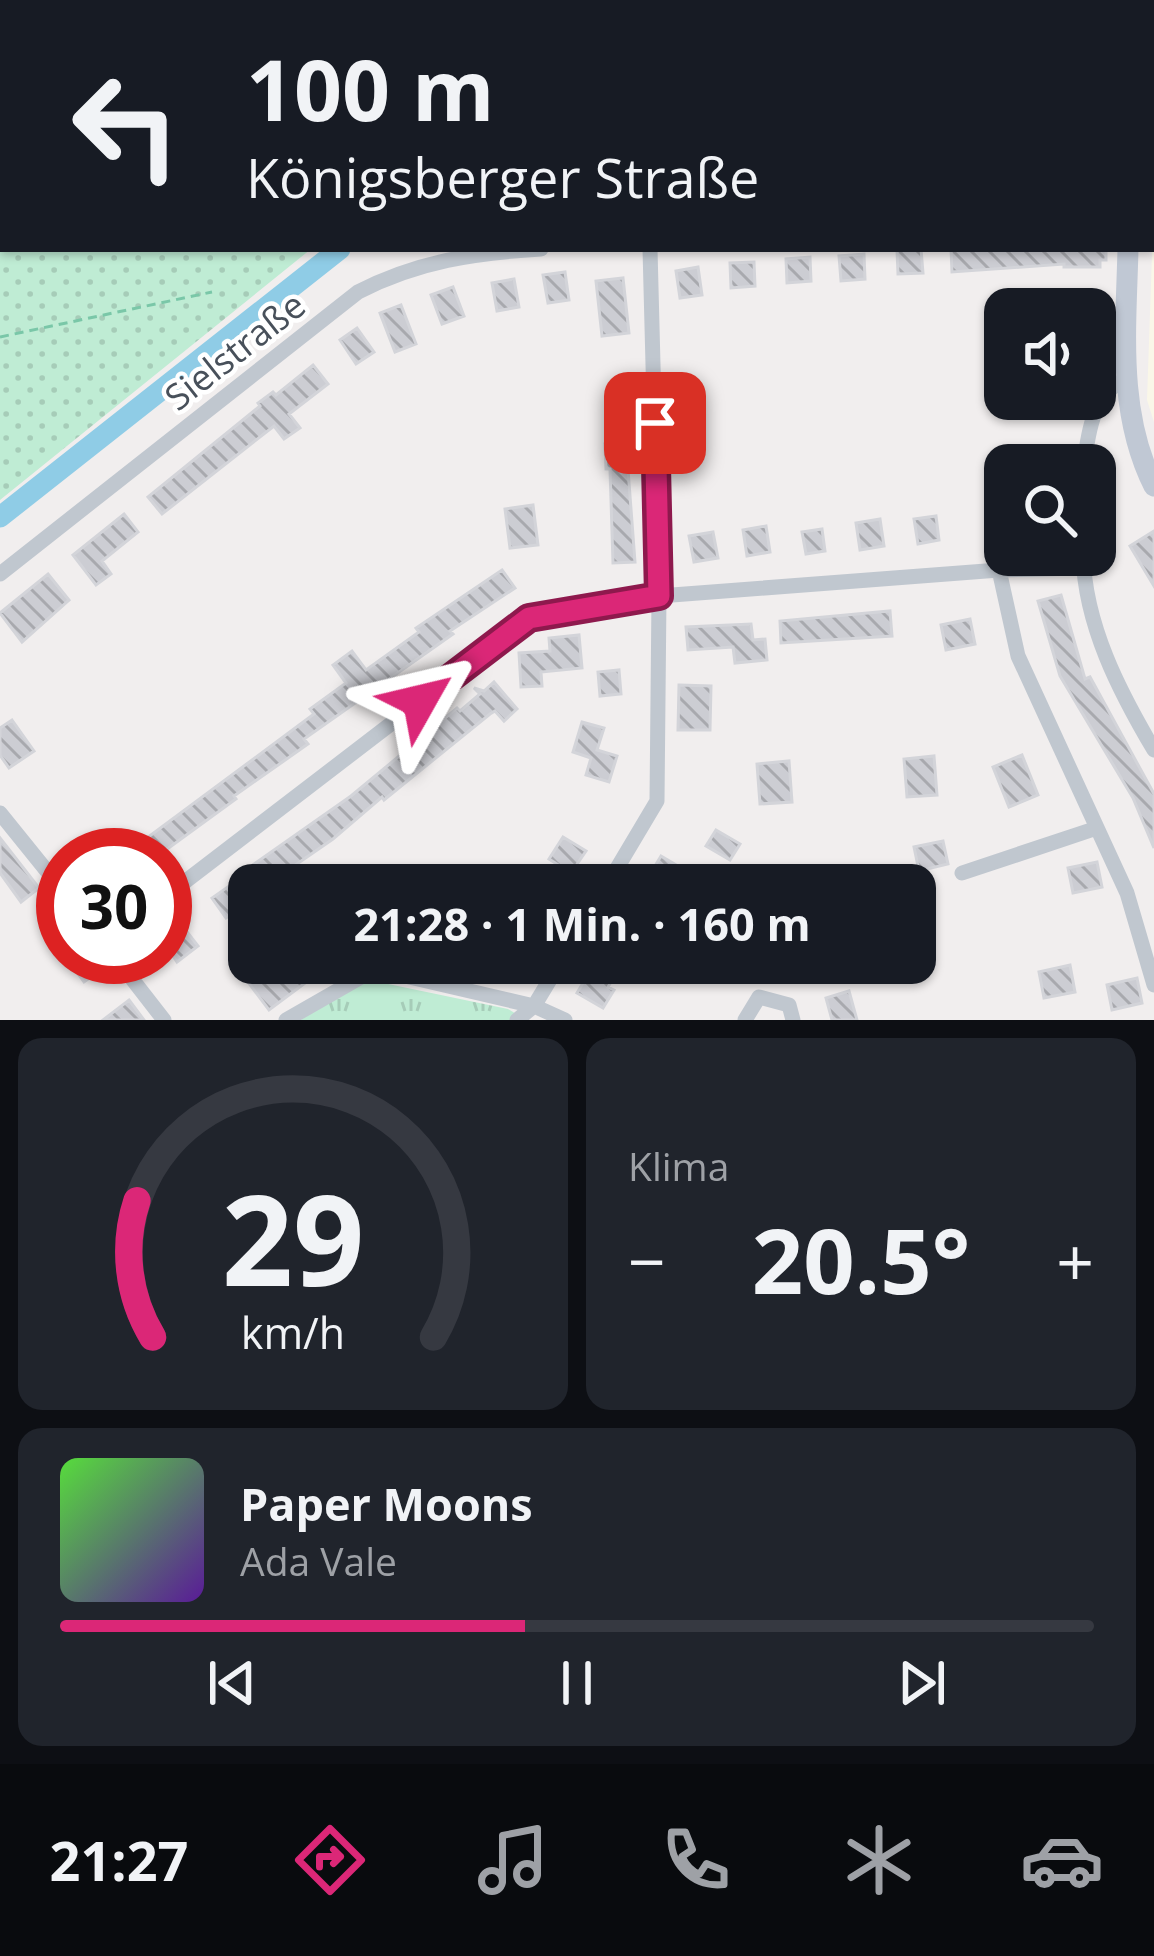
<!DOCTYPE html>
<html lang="de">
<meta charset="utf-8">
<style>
body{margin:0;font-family:"Open Sans",sans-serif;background:#20242c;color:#f1f3f6;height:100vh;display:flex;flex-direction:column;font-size:45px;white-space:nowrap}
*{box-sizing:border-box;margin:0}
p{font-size:39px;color:#9ea1a6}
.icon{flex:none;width:66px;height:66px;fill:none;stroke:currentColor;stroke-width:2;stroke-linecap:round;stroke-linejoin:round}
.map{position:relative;height:1020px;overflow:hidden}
.sheet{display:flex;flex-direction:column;gap:18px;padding:18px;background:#0d0f14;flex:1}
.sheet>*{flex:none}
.banner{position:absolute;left:0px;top:0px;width:1155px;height:252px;box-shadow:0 3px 9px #0004;background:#171b24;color:#f1f3f6;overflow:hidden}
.buttons{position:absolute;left:984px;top:288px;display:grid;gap:24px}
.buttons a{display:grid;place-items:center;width:132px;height:132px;border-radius:24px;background:#171b24;box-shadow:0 3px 9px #0004;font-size:60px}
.speed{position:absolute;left:36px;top:828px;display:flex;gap:24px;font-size:60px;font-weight:700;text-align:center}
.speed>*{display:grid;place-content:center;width:156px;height:156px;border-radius:50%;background:#171b24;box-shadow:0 3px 9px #0004;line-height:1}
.speed .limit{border:18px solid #d22;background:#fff;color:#111}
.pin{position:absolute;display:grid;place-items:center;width:102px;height:102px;color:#fff;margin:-51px;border-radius:24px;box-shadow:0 6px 18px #0006}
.me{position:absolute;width:132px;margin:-66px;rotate:53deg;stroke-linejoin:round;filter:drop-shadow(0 0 9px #0008)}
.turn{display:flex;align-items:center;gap:42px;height:252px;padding:0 48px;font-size:54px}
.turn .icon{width:156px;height:156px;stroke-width:2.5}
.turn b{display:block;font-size:84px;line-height:102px}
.big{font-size:90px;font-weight:700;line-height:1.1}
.sheet .widget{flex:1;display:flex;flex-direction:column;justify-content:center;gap:18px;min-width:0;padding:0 42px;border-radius:24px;background:#20242c}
.sheet .dial{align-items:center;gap:0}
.dial svg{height:312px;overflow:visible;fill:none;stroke:#363941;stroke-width:7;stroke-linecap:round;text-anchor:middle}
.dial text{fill:#f1f3f6;stroke:none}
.song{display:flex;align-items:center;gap:36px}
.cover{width:144px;height:144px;border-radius:18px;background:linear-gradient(135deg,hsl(110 70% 55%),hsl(270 70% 35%))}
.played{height:12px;border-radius:6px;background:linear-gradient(90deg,#db2777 45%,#363941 45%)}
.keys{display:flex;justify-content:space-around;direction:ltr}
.heat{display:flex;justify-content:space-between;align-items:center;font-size:66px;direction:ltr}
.sheet .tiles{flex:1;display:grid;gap:18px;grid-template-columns:1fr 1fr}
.widget:last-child{grid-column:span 2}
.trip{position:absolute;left:228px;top:864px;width:708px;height:120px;border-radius:24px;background:#171b24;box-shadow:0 3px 9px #0004;font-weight:700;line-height:120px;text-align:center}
.tabs{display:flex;height:192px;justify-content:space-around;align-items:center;background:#090b0e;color:#9ea1a6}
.tabs .icon{width:84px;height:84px}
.tabs .current{color:#db2777}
.tabs b{font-size:54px;color:#f1f3f6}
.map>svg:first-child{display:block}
</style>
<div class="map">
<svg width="1154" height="1020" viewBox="0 0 1154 1020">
<defs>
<pattern id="park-tufts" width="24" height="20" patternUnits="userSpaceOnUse" patternTransform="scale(3)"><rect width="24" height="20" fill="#bfecd4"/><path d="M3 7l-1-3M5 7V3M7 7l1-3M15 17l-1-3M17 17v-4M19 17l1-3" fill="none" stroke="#a6ccb8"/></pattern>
<pattern id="garden-dots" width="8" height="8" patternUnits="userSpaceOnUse" patternTransform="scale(3)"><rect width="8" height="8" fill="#bfecd4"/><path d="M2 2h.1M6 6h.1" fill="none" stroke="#a6ccb8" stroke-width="1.8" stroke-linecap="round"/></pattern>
<pattern id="building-back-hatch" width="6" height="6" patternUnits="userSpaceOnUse" patternTransform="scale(3)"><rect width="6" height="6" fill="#cccdd3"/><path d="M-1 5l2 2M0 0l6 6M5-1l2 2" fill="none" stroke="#a8a9ae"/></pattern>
</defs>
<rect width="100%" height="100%" fill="#f1eeee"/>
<path fill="#faf7e8" d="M661 0H1111V3H661Z
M1154 197V422L1147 400Z"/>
<path fill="#bfecd4" d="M312 0H561L562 3H312Z"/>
<path fill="url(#park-tufts)" d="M369 980 508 1009 518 1015 510 1020H301L343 988Z"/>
<path fill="url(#garden-dots)" d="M0 0 313 3H3V249H311L0 500Z"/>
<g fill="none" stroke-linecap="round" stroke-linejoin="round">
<path stroke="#8fcce6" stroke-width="21" d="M1152 160 1154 159
M0 517 340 249"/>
</g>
<path fill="url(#building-back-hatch)" stroke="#d3d4d9" stroke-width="3" d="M921 249 923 273 898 274 897 250Z
M951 249H1106V260H1100V267H1064V264L952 272Z
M864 254 865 279 841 281 839 256Z
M810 257 811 281 787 283 786 259Z
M754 262 755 286 731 288 730 263Z
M698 267 702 295 680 298 676 271Z
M565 272 569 300 548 303 543 275Z
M623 278 629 333 602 336 596 281Z
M514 279 519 307 497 311 492 283Z
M453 287 464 316 442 324 431 295Z
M401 305 416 344 395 352 380 313Z
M357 328 374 352 356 364 340 340Z
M313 365 328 384 289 414 300 428 284 439 274 426 162 514 148 497 260 406 258 403 273 392 276 395Z
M626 443 635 562 613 563 610 469H606L605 444Z
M1021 447 1045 451 1042 465H1018Z
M533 505 538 545 510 548 505 509Z
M124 514 138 532 102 561 111 574 96 585 73 555Z
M936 516 939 540 918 544 914 519Z
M880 519 884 546 860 550 856 523Z
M766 526 770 552 747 556 743 530Z
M822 529 825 551 806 554 802 532Z
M1154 531V586L1130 546Z
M713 532 718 558 694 562 689 536Z
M502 570 515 588 450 631 453 634 304 739 308 744 234 796 236 799 159 855H124L314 714 310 709 346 683 333 665 352 651 366 670 419 632 416 628Z
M48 574 69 600 22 642 0 613Z
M1061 595 1085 679 1090 677 1154 794V848L1133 798 1060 676 1038 601Z
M890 611 892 636 781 643 780 621Z
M970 619 975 644 946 650 941 625Z
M751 624 753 640 765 639 767 660 735 663 733 647 688 650 686 627Z
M579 635 582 668 541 672 542 686 521 687 519 653 550 651 549 638Z
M619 670 621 694 600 696 598 672Z
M494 682 517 709 504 721 495 711 490 714 384 800 382 797 333 839 268 884 254 864 351 796 457 708 460 711 480 694 474 688 484 691Z
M679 685 711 686 710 730H678Z
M12 720 34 751 9 768 0 755V728Z
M582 722 604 728 597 750 617 756 609 782 586 775 591 758 573 752Z
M1022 755 1038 795 1009 807 993 767Z
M934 756 937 795 907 797 904 759Z
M789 761 792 802 760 804 757 764Z
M716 830 740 844 730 860 706 846Z
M563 837 586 851 571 873 549 859Z
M0 838 39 888 21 902 0 873Z
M943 841 948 864 919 871 914 847Z
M661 856 683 869 674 884 652 871Z
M1097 862 1102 887 1073 893 1068 868Z
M232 884 246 904 226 918 212 898Z
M63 906V954L40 923Z
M184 928 198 946 177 962 165 943Z
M66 957H97L105 967 84 982Z
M257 963H332L269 1010 242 974Z
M595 963H622L608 987 614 990 603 1008 577 993Z
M1070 965 1075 992 1044 998 1039 972Z
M1137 978 1142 1003 1112 1010 1107 985Z
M849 991 857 1020H832L826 998Z
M129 1000 144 1020H103Z"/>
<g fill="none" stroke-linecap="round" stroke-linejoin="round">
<path stroke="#7ac7a8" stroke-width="3" stroke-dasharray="9 6" stroke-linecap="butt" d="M287 0V3
M261 3 275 0
M0 60 3 59
M0 192 3 191
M0 337 212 292"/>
<path stroke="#c0c7cf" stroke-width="15" d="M1084 465C1088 433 1093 392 1127 379
M1083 555C1085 625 1119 691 1154 750
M999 570 1018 656 1127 893 1154 985
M0 574 358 292C418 261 475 253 541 249
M0 813 63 891
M962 873 1097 828
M607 885 657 801 659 596 650 249
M165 897 529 618 659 596 999 570 1083 568
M115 957 164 1020
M286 1020 375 969 534 1006 565 1020
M517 1020 534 1006 560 963
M745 1020 759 997 789 1005 793 1020"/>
<path stroke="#c0c8d4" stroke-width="21" d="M1122 0 1123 3
M1128 249C1126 329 1117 413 1154 486"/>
</g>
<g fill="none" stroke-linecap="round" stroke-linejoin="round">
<g stroke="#8e194d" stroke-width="30">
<path id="route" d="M420 701 529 618 659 596 655 423"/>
</g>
<use href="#route" stroke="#db2777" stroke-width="21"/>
</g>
<g text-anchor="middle" stroke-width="9" stroke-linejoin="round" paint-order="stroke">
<g font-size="36" fill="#48505a" stroke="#fff">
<text transform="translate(235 351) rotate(-38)" y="13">Sielstraße</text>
</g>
</g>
</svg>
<div class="buttons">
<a><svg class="icon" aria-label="sound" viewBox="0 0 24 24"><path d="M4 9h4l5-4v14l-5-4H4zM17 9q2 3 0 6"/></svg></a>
<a><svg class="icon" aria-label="search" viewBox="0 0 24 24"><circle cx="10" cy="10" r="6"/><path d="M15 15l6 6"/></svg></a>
</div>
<div class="speed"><div class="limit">30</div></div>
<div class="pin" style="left:655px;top:423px;background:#d93025"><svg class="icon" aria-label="arrive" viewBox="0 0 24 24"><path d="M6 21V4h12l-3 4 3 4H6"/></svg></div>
<svg class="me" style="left:420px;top:701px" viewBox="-20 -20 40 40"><path d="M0-17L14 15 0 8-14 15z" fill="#db2777" stroke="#fff" stroke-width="4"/></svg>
<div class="trip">21:28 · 1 Min. · 160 m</div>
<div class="banner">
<div class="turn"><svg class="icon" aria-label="left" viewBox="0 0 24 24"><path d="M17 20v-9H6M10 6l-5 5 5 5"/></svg><div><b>100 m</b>Königsberger Straße</div></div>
</div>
</div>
<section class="sheet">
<div class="tiles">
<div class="widget dial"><svg viewBox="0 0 100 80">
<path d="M14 69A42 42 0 1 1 86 69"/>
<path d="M14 69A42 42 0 0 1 10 34" stroke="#db2777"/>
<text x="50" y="56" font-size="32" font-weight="700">29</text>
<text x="50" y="72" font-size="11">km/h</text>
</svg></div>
<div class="widget"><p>Klima</p>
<div class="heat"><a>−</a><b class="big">20.5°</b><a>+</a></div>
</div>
<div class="widget">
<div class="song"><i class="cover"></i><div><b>Paper Moons</b><p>Ada Vale</p></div></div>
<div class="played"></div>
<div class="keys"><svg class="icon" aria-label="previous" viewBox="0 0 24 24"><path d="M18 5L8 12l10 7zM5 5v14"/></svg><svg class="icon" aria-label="pause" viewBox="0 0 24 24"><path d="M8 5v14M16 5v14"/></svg><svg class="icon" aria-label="next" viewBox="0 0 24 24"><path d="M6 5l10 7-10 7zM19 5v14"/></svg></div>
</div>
</div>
</section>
<nav class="tabs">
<b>21:27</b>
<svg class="icon current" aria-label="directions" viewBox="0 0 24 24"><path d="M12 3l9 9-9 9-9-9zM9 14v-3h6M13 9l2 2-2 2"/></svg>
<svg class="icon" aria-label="music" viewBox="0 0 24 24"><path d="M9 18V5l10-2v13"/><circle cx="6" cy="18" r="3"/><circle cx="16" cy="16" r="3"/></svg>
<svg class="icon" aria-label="phone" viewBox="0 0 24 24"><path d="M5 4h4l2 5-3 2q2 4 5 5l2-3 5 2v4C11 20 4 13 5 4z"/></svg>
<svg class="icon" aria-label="climate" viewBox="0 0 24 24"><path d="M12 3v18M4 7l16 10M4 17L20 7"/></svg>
<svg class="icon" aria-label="car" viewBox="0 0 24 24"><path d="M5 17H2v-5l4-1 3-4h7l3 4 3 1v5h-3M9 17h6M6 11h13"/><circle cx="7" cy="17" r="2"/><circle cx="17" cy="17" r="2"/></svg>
</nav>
